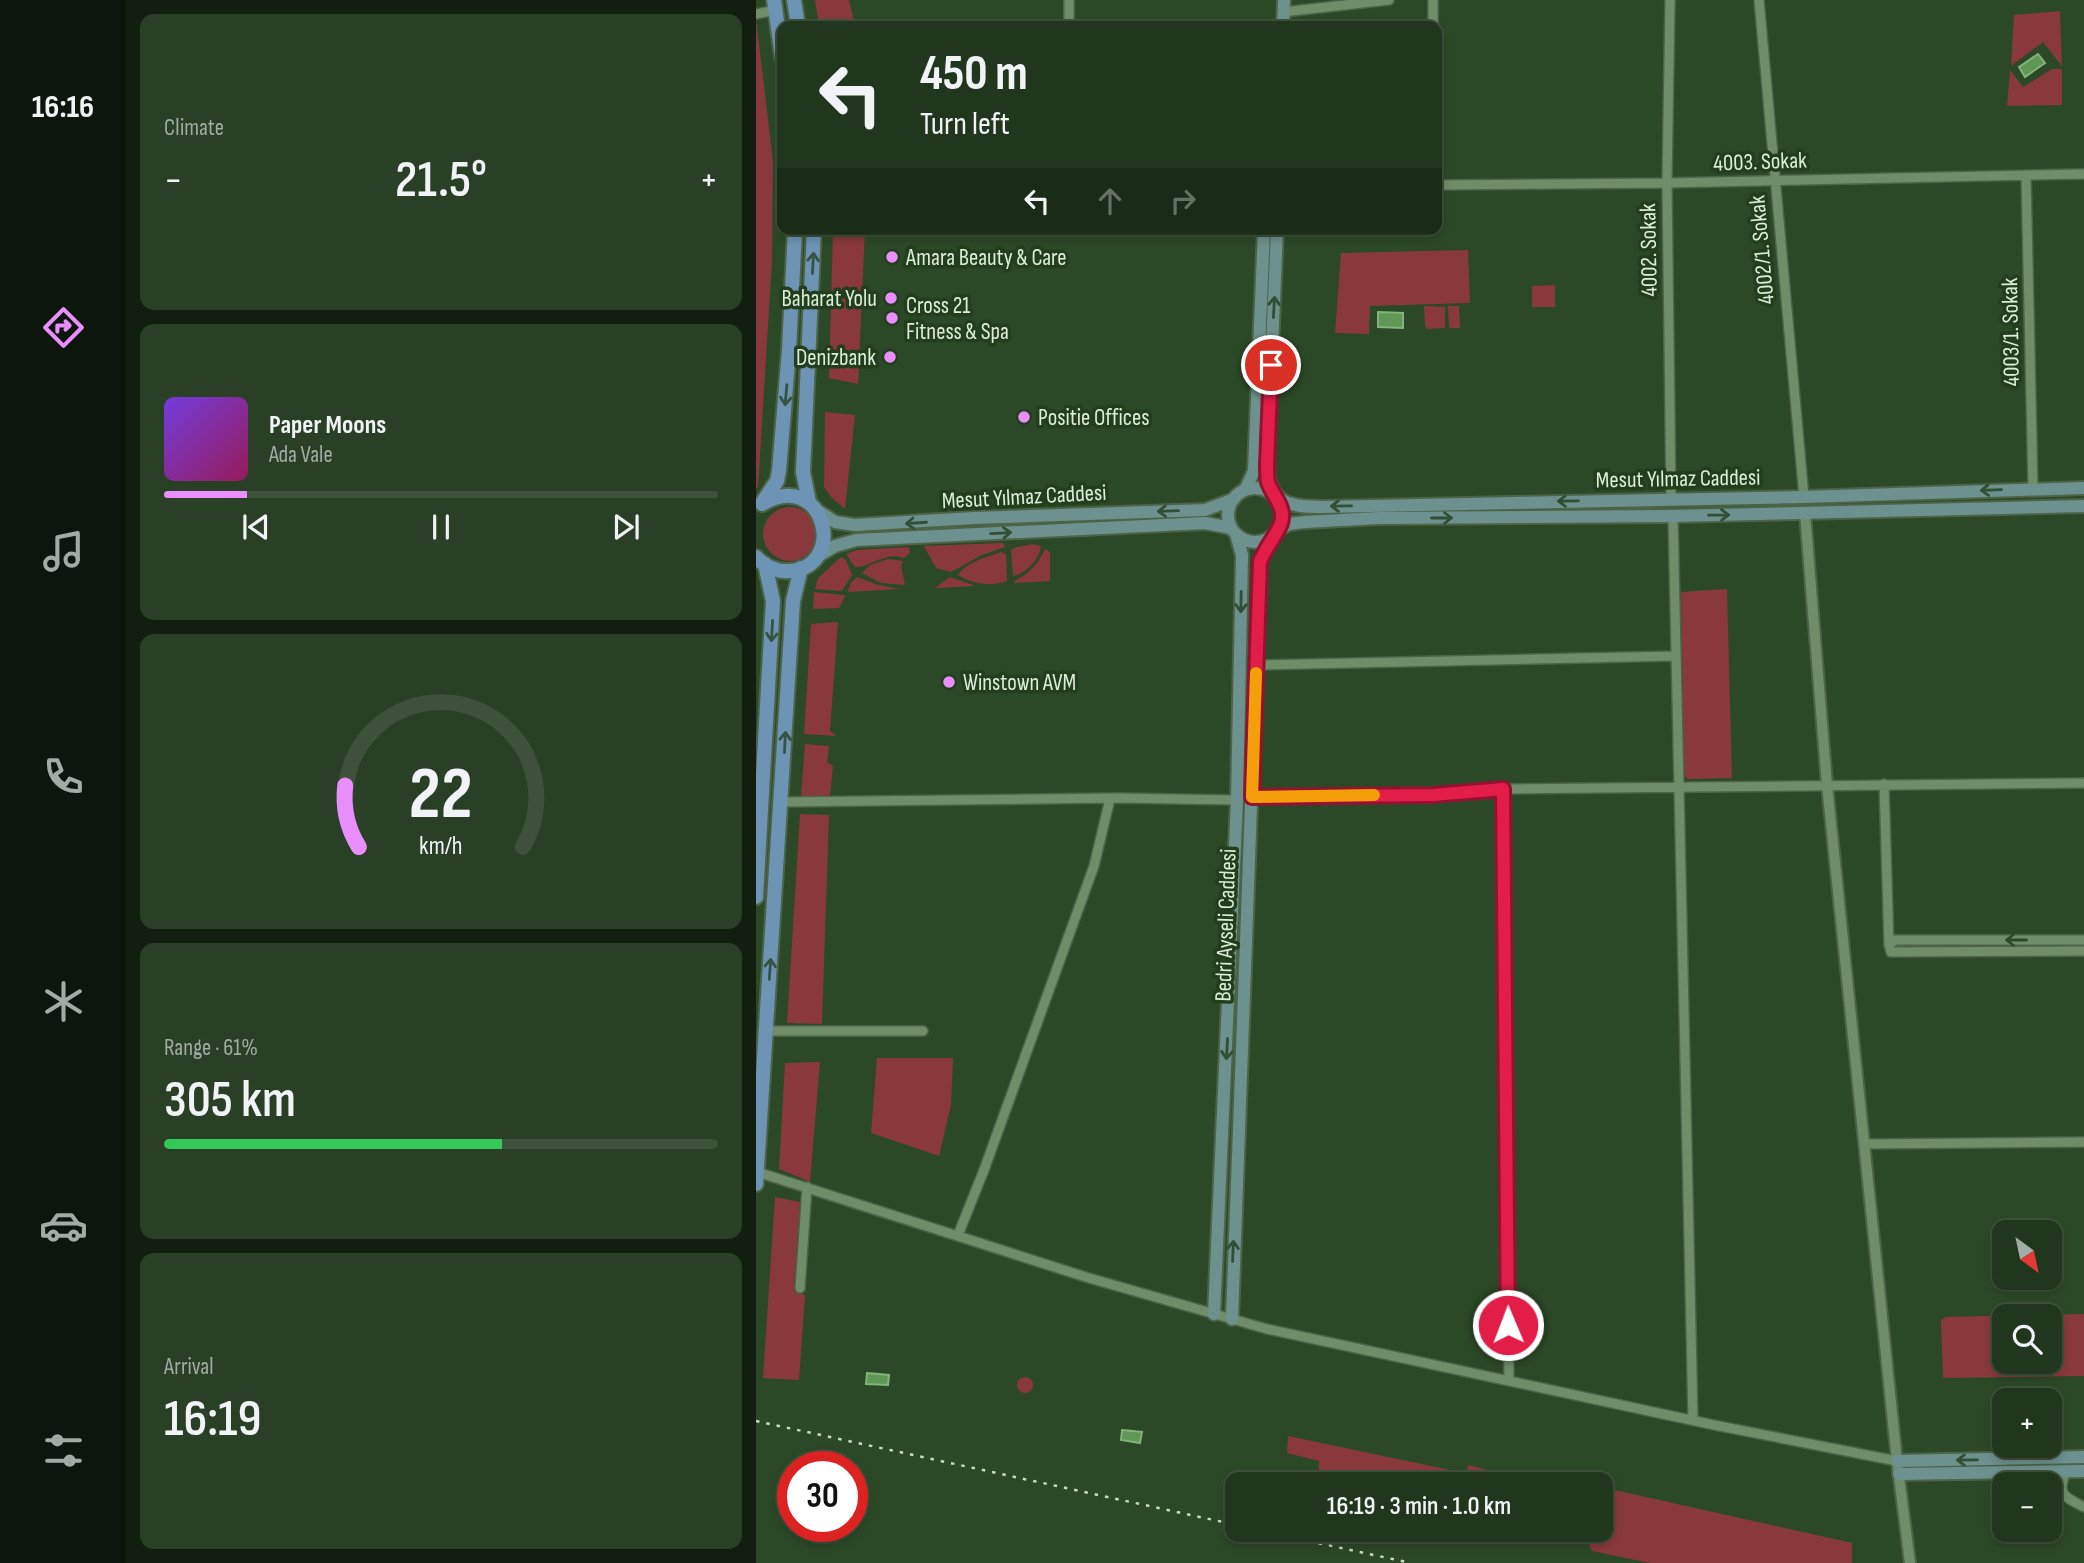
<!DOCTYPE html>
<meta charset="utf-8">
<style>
body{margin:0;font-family:"Sofia Sans Condensed",sans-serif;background:#293f26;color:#f1f3f6;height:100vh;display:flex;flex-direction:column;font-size:26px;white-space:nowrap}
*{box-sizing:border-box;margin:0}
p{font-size:23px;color:#a2aca4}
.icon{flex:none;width:38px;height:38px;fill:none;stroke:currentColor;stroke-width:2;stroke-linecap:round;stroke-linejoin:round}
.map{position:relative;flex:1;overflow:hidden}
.details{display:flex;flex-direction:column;gap:14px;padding:14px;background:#121e10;width:630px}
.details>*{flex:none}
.guide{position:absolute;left:21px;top:21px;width:665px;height:214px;border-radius:14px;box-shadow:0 4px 10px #0003,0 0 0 2px #3e513b;background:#21371d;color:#f1f3f6;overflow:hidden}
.needle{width:46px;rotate:147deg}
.fabs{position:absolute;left:1236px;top:1220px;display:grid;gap:14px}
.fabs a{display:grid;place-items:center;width:70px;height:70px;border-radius:14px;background:#21371d;box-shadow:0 4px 10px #0003,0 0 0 2px #3e513b;font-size:35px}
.speed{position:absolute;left:21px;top:1451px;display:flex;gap:14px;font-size:35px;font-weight:700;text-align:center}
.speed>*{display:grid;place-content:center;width:91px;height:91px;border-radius:50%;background:#21371d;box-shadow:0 4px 10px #0003,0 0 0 2px #3e513b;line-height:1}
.speed .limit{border:10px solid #d22;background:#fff;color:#111}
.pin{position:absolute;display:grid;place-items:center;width:60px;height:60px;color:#fff;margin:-30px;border:4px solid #fff;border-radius:50%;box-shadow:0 2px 7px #0007}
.me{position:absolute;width:77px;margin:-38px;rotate:359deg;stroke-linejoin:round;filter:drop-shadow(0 0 5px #0008)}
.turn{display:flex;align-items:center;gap:24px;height:147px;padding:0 28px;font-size:32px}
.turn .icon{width:91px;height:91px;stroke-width:2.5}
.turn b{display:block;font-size:49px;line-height:60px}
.lanes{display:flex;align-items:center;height:66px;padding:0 28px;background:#0003;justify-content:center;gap:35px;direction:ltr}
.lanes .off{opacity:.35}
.big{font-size:52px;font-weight:600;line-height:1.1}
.details .tile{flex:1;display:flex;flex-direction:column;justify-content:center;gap:10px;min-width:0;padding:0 24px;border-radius:14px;background:#293f26}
.details .dial{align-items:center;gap:0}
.dial svg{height:182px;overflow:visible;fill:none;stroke:#3e513b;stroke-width:7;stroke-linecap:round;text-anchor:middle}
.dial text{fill:#f1f3f6;stroke:none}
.song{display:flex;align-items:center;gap:21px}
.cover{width:84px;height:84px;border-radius:10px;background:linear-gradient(135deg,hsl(260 70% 55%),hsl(330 70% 35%))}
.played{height:7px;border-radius:4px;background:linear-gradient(90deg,#ea8dfd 15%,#3e513b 15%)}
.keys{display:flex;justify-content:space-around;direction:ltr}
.heat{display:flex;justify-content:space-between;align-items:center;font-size:38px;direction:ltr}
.charge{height:10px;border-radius:5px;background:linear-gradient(90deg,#34c759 61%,#3e513b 0)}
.trip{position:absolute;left:469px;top:1472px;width:388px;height:70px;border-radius:14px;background:#21371d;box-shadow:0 4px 10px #0003,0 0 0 2px #3e513b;font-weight:600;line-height:70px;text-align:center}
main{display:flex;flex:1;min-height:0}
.tab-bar{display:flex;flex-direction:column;width:126px;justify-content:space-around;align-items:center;background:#0d160c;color:#a2aca4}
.tab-bar .icon{width:49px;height:49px}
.tab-bar .active{color:#ea8dfd}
.tab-bar b{font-size:32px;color:#f1f3f6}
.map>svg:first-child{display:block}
</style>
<main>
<nav class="tab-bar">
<b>16:16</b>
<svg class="icon active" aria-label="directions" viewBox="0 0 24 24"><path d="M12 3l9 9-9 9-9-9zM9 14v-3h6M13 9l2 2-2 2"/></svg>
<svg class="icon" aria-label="music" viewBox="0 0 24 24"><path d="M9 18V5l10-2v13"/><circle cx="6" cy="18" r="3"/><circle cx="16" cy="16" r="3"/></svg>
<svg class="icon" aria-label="phone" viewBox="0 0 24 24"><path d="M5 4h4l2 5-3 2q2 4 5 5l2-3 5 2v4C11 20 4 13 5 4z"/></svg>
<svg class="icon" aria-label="climate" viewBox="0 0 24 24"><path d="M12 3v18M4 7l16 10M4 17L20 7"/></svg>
<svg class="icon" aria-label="car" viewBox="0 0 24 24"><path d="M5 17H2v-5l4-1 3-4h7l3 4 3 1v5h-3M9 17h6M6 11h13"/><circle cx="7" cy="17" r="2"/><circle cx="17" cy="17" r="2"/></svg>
<svg class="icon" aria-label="filters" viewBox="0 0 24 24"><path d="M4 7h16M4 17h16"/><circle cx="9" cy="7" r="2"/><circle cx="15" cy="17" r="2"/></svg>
</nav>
<section class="details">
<div class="tile"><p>Climate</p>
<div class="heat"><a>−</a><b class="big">21.5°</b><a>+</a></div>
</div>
<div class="tile">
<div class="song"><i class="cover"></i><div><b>Paper Moons</b><p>Ada Vale</p></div></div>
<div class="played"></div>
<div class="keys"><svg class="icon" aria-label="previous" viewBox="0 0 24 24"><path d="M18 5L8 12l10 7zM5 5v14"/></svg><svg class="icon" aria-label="pause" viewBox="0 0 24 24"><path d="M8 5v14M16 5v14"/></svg><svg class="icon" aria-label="next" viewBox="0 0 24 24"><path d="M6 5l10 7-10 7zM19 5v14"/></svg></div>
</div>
<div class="tile dial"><svg viewBox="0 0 100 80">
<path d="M14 69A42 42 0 1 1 86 69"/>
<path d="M14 69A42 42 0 0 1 8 42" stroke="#ea8dfd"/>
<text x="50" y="56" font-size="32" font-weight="700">22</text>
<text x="50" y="72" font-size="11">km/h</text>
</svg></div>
<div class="tile"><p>Range · 61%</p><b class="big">305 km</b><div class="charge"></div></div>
<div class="tile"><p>Arrival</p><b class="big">16:19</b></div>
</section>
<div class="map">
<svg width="1328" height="1563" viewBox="0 0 1328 1563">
<rect width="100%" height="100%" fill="#2c4927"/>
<path fill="#89393b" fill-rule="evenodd" d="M59 0H93L99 26H63Z
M1304 11 1306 66 1287 42 1255 66 1258 15Z
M0 19 17 162 16 261 2 487 0 489Z
M1296 69H1306V105L1251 106 1254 70 1267 87Z
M77 229H109L102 384 73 378Z
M712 250 714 303 614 306 613 334 579 333 585 253Z
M799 285V307H776V286Z
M668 306 689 307V328L671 329 669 325Z
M692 306H703L704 328H693Z
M69 412 99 415 89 509 75 497 68 487Z
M7 534a27 27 0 1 1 54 0a27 27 0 1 1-54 0Z
M247 543 249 547 226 555 195 572 180 568 168 546Z
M277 544 285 546C283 560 271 573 257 576L255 550 261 547Z
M153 547 154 553 148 558C127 551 113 569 99 567L90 554 101 550Z
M289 549 294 552V581L259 583 258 581C273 574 282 564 289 549Z
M245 552 250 554 251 581C235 587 217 584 202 575 210 563 230 557 245 552Z
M85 557 90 560 96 575 86 591 59 589 62 578Z
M132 559 147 561 145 566 149 585 125 583 106 573 114 565Z
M101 577 122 585 143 589 92 592 94 584Z
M194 577 217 585 218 586 179 588Z
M971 589 976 778 932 779 928 775 925 592Z
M58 592 88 595 89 596 83 608 57 609Z
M82 622 74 731 80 736 48 734 55 624Z
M49 744 73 746 71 762 77 766 74 796H45Z
M44 814 73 815 66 1024 31 1023Z
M121 1058H197L195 1105 183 1156 115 1133Z
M64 1062 54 1182 23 1169 29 1063Z
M19 1197 44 1202 38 1291 49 1295 43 1380 7 1378Z
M1328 1314V1376L1187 1378 1185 1320 1190 1317ZM1248 1316H1293V1362H1248Z
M261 1385a8 8 0 1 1 16 0a8 8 0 1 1-16 0Z
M532 1436 699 1471 697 1484H562L563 1461 531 1453Z
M712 1465 785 1484H709Z
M845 1487 1096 1543V1563H894L836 1551 833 1545 834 1530H845Z"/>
<path fill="#5f9855" stroke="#84b27d" stroke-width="2" d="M1282 54 1289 63 1269 77 1263 67Z
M622 312 647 313V328L622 327Z
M111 1373 133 1375 132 1385 110 1384Z
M366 1430 386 1432 384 1443 365 1440Z"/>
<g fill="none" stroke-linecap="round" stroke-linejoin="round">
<g stroke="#4b6347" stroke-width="12">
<path id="minor" d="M313 0V26
M914 0 911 183 915 499
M1003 0 1048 497
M527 12 633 0
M0 14 20 10
M677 26V0
M1270 175 1277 489
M681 185 911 183 1328 174
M917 516 937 1420
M500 665 919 656
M1128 784 1133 945
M747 789 753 1381
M496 797 677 795 747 789 1328 783
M25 802 362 798 481 800
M1328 940H1139L1133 945 1135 952 1328 951
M10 1031H167
M1108 1144 1328 1142
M1 1172 333 1278 511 1329 958 1425 1141 1461
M202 1235 228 1170 338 866 354 799
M44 1288 51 1187
M1310 1471C1301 1495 1307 1496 1328 1507"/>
</g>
<g stroke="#4b6347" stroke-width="14">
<path id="tertiary" d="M1049 513 1071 785 1141 1461 1154 1563"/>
</g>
<g stroke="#4b6347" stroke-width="16">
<path id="secondary" d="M527 26 528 0
M521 229 511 466C514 504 533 507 567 507L1048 497 1328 488
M472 515a27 27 0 1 1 54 0a27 27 0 1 1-54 0Z
M489 490 498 471 508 229
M62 511 79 522 99 525 218 518 449 510 478 499
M522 530 533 524 549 522 623 518 917 516 1328 506
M59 558 79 546 100 540 449 523 475 528
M458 1314 481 800 486 555 480 534
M476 1319 504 562 517 536
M1141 1461 1328 1457
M1143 1474 1328 1471"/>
</g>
<g stroke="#4b6347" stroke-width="18">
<path id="primary" d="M18 0 26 57
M38 0 42 26
M53 502 47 472 58 229
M6 503 21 481 23 471 33 350 39 229
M0 557C9 567 20 572 34 571 93 566 68 467 6 504
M0 897 17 601 9 564
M0 1184 37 601 45 568"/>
</g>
<use href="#minor" stroke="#6e8d68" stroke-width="9"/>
<use href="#tertiary" stroke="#6e8d68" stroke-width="10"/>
<use href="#secondary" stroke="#6d918e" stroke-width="12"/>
<use href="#primary" stroke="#6d94b4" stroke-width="14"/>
<path stroke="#c8dac4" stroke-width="2.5" stroke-dasharray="3.5 7" stroke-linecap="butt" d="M0 1421 481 1525
M501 1530 655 1563"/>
</g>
<defs><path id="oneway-shaft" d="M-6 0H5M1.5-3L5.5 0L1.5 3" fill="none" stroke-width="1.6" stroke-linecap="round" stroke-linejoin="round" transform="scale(1.75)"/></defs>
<g stroke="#355443">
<use href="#oneway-shaft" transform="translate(57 263) rotate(-87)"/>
<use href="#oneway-shaft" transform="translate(30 395) rotate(95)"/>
<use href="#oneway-shaft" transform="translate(16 631) rotate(93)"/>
<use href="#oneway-shaft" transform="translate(29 742) rotate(-87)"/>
<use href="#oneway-shaft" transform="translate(14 969) rotate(-86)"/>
</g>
<g stroke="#314f34">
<use href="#oneway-shaft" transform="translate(518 307) rotate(-87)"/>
<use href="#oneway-shaft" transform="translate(1235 490) rotate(178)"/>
<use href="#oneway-shaft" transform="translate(812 501) rotate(179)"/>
<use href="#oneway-shaft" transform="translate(585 506) rotate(179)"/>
<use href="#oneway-shaft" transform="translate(412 511) rotate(178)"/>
<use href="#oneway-shaft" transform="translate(963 515) rotate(-1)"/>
<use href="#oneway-shaft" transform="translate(686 518)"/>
<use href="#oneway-shaft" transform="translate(160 523) rotate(176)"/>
<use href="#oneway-shaft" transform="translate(245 533) rotate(-3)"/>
<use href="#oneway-shaft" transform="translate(485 602) rotate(91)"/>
<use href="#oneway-shaft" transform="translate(471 1049) rotate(93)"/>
<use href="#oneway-shaft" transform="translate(477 1251) rotate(-88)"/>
<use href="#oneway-shaft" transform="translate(1211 1460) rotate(179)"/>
</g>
<use stroke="#2d4a28" href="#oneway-shaft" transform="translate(1260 940) rotate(180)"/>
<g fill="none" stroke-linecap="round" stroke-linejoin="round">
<g stroke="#92132f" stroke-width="18">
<path id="route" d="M515 365 511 466C511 471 511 477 512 482 517 497 530 507 525 523 522 533 509 548 504 562L496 797 677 795 747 789 752 1325"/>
</g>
<use href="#route" stroke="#e11d48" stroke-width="12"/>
<path stroke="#f59e0b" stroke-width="12" d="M500 673 496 797 618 795"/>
</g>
<g fill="#ea8dfd" stroke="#223e1d" stroke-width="2.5">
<circle cx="136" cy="257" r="7"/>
<circle cx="135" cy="298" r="7"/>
<circle cx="136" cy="318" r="7"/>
<circle cx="134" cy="357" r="7"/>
<circle cx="268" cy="417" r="7"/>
<circle cx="193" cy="682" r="7"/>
</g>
<g text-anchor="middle" stroke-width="7" stroke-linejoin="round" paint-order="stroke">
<g font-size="23" fill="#dcedd9" stroke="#223e1d">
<text transform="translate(1004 161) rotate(-2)" y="8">4003. Sokak</text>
<text transform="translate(892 250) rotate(-91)" y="8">4002. Sokak</text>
<text transform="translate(1005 250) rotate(-95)" y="8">4002/1. Sokak</text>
<text transform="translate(1254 332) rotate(-91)" y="8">4003/1. Sokak</text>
<text transform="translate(922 478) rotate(-1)" y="8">Mesut Yılmaz Caddesi</text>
<text transform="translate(268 496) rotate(-3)" y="8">Mesut Yılmaz Caddesi</text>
<text transform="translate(469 925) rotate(-88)" y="8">Bedri Ayseli Caddesi</text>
</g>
<g font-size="23" fill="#dcedd9" stroke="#223e1d" text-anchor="start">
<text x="150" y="265">Amara Beauty &amp; Care</text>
<text x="121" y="306" text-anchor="end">Baharat Yolu</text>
<text x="150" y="313">Cross 21<tspan x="150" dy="26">Fitness &amp; Spa</tspan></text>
<text x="120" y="365" text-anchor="end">Denizbank</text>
<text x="282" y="425">Positie Offices</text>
<text x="207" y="690">Winstown AVM</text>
</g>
</g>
</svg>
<div class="fabs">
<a><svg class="needle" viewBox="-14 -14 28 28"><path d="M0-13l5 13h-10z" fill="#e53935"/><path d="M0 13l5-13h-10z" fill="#a2aca4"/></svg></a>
<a><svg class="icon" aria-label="search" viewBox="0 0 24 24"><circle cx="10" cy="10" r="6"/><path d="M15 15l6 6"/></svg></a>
<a>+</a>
<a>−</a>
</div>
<div class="speed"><div class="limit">30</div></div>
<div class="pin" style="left:515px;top:365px;background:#d93025"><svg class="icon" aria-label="arrive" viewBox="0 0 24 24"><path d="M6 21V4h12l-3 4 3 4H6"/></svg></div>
<svg class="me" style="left:752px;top:1325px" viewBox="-20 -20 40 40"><circle r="17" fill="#e11d48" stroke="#fff" stroke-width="3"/><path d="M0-11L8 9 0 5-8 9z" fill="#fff"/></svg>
<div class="trip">16:19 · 3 min · 1.0 km</div>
<div class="guide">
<div class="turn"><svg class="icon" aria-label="left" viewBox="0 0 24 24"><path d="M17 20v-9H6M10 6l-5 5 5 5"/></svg><div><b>450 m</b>Turn left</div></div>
<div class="lanes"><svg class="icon" aria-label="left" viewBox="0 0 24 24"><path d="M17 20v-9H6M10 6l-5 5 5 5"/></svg><svg class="icon off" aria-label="ahead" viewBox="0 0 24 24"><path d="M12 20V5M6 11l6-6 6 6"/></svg><svg class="icon off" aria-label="right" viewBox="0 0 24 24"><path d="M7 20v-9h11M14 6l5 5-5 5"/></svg></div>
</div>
</div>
</main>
